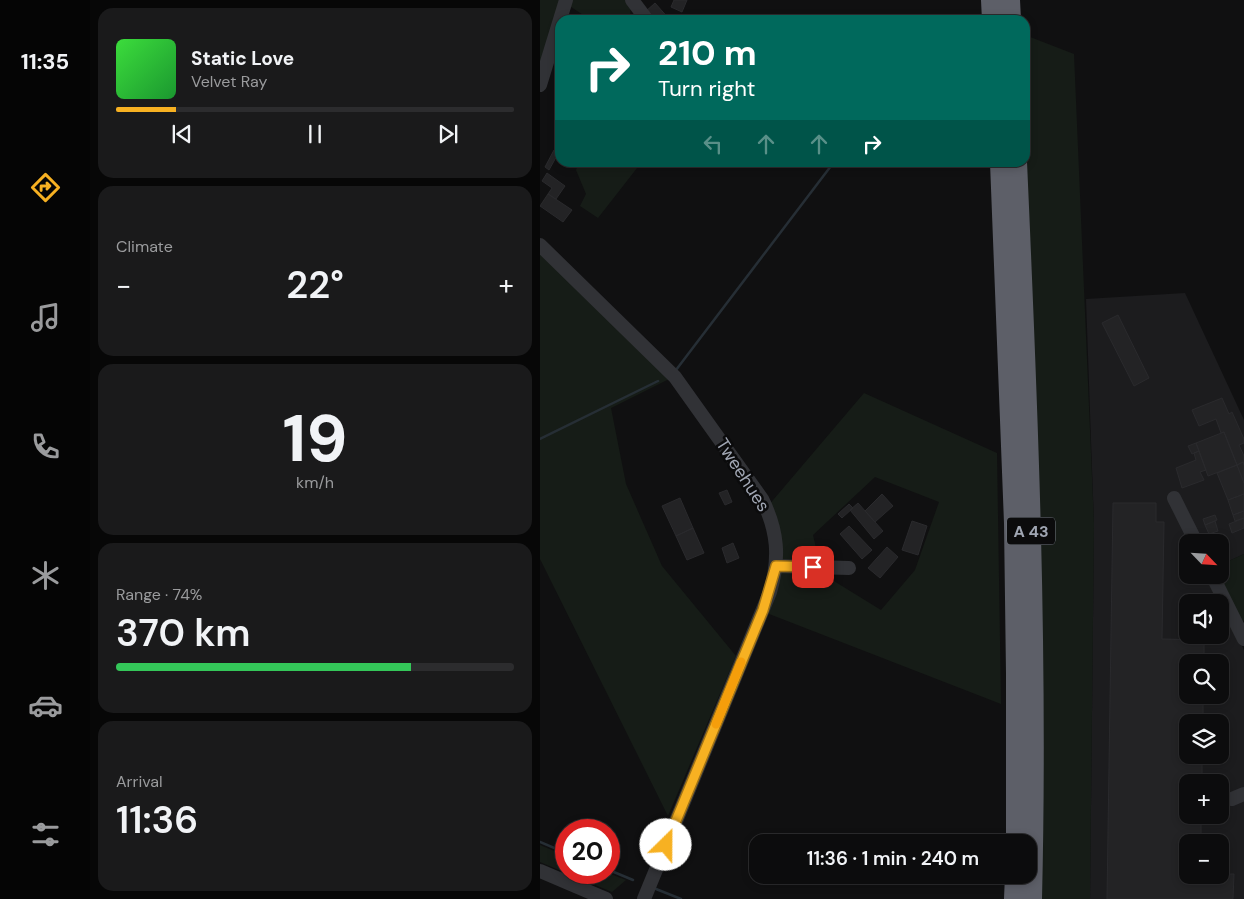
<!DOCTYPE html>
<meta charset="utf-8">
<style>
body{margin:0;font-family:"DM Sans",sans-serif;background:#1a1a1b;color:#f1f3f6;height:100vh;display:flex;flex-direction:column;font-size:19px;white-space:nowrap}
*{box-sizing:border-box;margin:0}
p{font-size:16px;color:#9a9b9d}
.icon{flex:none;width:28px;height:28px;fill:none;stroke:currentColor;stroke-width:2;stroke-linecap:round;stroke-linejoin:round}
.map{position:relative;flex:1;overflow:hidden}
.drawer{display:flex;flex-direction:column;gap:8px;padding:8px;background:#070707;width:450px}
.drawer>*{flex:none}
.top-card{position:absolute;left:15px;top:15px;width:475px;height:152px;border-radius:15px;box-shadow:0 2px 8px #0003,0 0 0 1px #2c2c2e;background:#00695c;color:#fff;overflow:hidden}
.needle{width:32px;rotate:115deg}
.tools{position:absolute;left:639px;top:534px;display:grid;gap:10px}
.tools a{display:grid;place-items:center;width:50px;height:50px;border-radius:10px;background:#0c0c0d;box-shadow:0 2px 8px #0003,0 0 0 1px #2c2c2e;font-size:25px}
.speed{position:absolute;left:15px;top:819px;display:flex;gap:10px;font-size:25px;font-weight:700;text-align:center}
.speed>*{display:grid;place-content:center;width:65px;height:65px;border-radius:50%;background:#0c0c0d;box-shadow:0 2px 8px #0003,0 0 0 1px #2c2c2e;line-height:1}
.speed .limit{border:8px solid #d22;background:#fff;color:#111}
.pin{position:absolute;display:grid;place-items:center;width:42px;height:42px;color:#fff;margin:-21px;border-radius:10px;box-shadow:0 2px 8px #0006}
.me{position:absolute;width:55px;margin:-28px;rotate:23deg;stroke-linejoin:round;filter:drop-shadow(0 0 4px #0008)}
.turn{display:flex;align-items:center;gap:18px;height:105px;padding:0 20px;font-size:22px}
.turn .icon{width:65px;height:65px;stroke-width:2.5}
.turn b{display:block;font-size:35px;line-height:42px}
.lanes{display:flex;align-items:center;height:48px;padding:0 20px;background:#0003;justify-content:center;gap:25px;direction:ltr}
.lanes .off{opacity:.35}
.big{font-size:38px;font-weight:600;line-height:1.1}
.drawer .card{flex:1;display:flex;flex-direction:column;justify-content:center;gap:8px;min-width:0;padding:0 18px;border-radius:15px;background:#1a1a1b}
.drawer .dial{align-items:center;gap:0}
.dial b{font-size:65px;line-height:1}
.song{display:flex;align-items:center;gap:15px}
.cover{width:60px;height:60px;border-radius:8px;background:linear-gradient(135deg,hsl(120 70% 55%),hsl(130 70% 35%))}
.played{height:5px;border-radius:2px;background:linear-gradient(90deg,#f7b122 15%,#2c2c2e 15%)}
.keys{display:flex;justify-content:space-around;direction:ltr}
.heat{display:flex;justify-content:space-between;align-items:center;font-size:28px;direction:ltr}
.charge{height:8px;border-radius:4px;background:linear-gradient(90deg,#34c759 74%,#2c2c2e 0)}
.trip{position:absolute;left:209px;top:834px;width:288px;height:50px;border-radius:15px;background:#0c0c0d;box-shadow:0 2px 8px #0003,0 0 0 1px #2c2c2e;font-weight:600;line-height:50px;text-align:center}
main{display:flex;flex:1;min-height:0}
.dock{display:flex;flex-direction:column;width:90px;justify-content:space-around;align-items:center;background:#050505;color:#9a9b9d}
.dock .icon{width:35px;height:35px}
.dock .current{color:#f7b122}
.dock b{font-size:22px;color:#f1f3f6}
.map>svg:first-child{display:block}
</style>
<main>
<nav class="dock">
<b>11:35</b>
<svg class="icon current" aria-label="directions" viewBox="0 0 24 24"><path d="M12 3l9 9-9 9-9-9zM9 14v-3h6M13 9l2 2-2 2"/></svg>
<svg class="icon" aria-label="music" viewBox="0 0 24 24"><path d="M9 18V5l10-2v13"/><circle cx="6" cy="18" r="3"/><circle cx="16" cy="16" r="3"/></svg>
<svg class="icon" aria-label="phone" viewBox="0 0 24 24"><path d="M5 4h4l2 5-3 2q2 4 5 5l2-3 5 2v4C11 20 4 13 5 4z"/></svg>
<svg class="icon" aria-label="climate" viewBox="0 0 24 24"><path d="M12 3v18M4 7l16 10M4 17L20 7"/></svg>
<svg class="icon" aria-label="car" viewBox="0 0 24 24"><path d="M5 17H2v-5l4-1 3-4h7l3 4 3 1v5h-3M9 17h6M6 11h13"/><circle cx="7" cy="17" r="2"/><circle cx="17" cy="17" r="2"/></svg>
<svg class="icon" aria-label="filters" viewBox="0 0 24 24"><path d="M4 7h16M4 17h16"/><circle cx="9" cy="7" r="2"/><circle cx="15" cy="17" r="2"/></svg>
</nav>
<section class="drawer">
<div class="card">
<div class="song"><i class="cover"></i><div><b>Static Love</b><p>Velvet Ray</p></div></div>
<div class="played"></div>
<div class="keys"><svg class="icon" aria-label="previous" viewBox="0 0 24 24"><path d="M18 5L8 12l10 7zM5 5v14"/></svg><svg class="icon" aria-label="pause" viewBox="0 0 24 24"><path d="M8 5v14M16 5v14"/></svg><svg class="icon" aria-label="next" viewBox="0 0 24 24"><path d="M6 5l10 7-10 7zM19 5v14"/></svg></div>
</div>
<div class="card"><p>Climate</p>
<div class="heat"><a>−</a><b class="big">22°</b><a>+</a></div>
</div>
<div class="card dial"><b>19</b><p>km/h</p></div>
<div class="card"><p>Range · 74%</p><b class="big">370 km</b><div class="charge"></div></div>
<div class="card"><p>Arrival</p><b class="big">11:36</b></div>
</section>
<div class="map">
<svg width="704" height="899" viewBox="0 0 704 899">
<rect width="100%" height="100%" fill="#101011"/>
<path fill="#1c1c1e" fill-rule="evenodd" d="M645 293 704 420V554L680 565V542H648V575H667L704 650V899H550L554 524 546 299ZM648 602H680V635H648ZM648 662H680V695H648ZM648 722H680V755H648ZM648 782H680V815H648ZM648 842H680V875H648Z"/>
<path fill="#161c17" d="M0 0H22L0 69Z
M30 0H91L90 20H51L28 5Z
M485 35 534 54 554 524 550 899H500L491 258 485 140Z
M39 163V162L101 163 58 218 40 206 46 194 36 170Z
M0 246 129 379 71 408 86 484 122 566 196 656 128 816 0 559Z
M324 393 457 453 461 704 224 612 240 570H276L341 610 375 570 399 502 335 477 273 535 279 561 240 559 228 506Z
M704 554V621L701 620 678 575H680V565Z
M0 845 26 856V872L68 873 86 880 72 892 0 862Z"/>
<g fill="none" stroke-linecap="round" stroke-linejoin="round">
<path stroke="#262e35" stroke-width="2.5" d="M136 370 294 162
M0 439 118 381
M0 842 26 853
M69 870 93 880
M116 889 141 899"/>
</g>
<path fill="#232325" stroke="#2a2a2d" d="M134 0H147L142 12 131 7Z
M115 3 130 20H112L105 12Z
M14 150 19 152 9 170 5 167Z
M7 173 25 186 16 199 8 194 12 188 2 181Z
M8 194 32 210 23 222 0 206Z
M578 315 609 378 594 386 562 323Z
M682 398 689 414 692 412 704 439V443L699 445 704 456V465L703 462 697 465 684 432 681 433 676 419 659 426 652 410Z
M684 432 697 465 668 476 656 443Z
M656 443 659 451 652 454 648 446Z
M659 451 666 470 660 472 664 480 642 488 636 468 656 460 654 453Z
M703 462 704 465V483L697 465Z
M697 465 704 483V494L688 500 677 473Z
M187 490 192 502 185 505 179 493Z
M342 494 353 506 335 522 325 511Z
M704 494V511L693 515 688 500Z
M140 498 153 528 136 536 122 506Z
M318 503 343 531 334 539 310 510Z
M573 503H616V522H624L622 639 664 640V662H648V695H663V722H648V755H662V782H648V815H661V842H648V875L694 874 693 899H567Z
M309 504 313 508 302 518 298 514Z
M704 511V518L695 521 693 515Z
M675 515 677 520 665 525 663 519Z
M704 518V528L692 533 689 524Z
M372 521 387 526 378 555 362 550Z
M675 521 678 531 669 534 665 525Z
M309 526 332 550 322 559 300 534Z
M153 528 164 553 147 560 136 536Z
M193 543 199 558 187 563 182 548Z
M347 547 358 557 340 578 328 568Z"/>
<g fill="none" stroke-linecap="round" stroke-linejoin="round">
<path stroke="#313236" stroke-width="14" d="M92 0 107 20
M0 85 26 0
M0 245 135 377 222 499C238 531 240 558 230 592L104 899
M634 498 656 542
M236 566 309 568
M672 575 704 639
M692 799 704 794
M0 871 66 899"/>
<path stroke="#5d5f68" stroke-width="20" d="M451 0 452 20
M470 0 471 20
M460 162 474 523 476 674V842
M477 162C488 408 498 653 492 899
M474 899 475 875"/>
</g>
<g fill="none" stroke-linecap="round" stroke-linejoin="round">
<g stroke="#a17316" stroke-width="12">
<path id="route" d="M126 845 223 610 236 566 273 567"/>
</g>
<use href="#route" stroke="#f7b122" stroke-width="9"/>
<path stroke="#f59e0b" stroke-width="9" d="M176 724 201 662"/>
</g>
<g text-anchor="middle" stroke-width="5" stroke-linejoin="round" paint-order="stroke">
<rect fill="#0b0b0c" stroke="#737881" stroke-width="1" x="467" y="517.5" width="48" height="27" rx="4"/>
<g font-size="16" font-weight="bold" fill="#a0a6b3">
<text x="491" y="537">A 43</text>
</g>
<g font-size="18" fill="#a0a6b3" stroke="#0b0b0c">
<text transform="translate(203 475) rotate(57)" y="6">Tweehues</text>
</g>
</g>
</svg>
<div class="tools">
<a><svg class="needle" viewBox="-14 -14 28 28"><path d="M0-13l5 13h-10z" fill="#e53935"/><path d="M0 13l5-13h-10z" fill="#9a9b9d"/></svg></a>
<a><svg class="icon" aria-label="sound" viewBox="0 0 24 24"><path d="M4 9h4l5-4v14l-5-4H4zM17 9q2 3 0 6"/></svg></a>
<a><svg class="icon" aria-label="search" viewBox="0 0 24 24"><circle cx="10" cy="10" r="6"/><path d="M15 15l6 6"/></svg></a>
<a><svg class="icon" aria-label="layers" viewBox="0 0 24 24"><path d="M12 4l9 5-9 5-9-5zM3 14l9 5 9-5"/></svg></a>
<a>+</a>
<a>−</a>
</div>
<div class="speed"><div class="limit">20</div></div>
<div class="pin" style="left:273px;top:567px;background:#d93025"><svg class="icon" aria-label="arrive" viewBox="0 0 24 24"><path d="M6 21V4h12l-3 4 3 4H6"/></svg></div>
<svg class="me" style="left:126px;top:845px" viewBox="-20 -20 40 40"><circle r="19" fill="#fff"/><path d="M0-13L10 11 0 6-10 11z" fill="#f7b122"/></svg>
<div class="trip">11:36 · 1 min · 240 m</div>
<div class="top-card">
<div class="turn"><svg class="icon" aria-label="right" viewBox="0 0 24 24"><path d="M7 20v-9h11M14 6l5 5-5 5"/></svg><div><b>210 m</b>Turn right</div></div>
<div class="lanes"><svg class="icon off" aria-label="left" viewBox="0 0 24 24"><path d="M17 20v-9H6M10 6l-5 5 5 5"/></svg><svg class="icon off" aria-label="ahead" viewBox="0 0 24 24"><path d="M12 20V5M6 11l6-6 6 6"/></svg><svg class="icon off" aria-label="ahead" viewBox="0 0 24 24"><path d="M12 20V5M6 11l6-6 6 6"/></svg><svg class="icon" aria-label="right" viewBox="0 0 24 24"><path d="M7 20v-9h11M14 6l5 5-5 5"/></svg></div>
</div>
</div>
</main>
